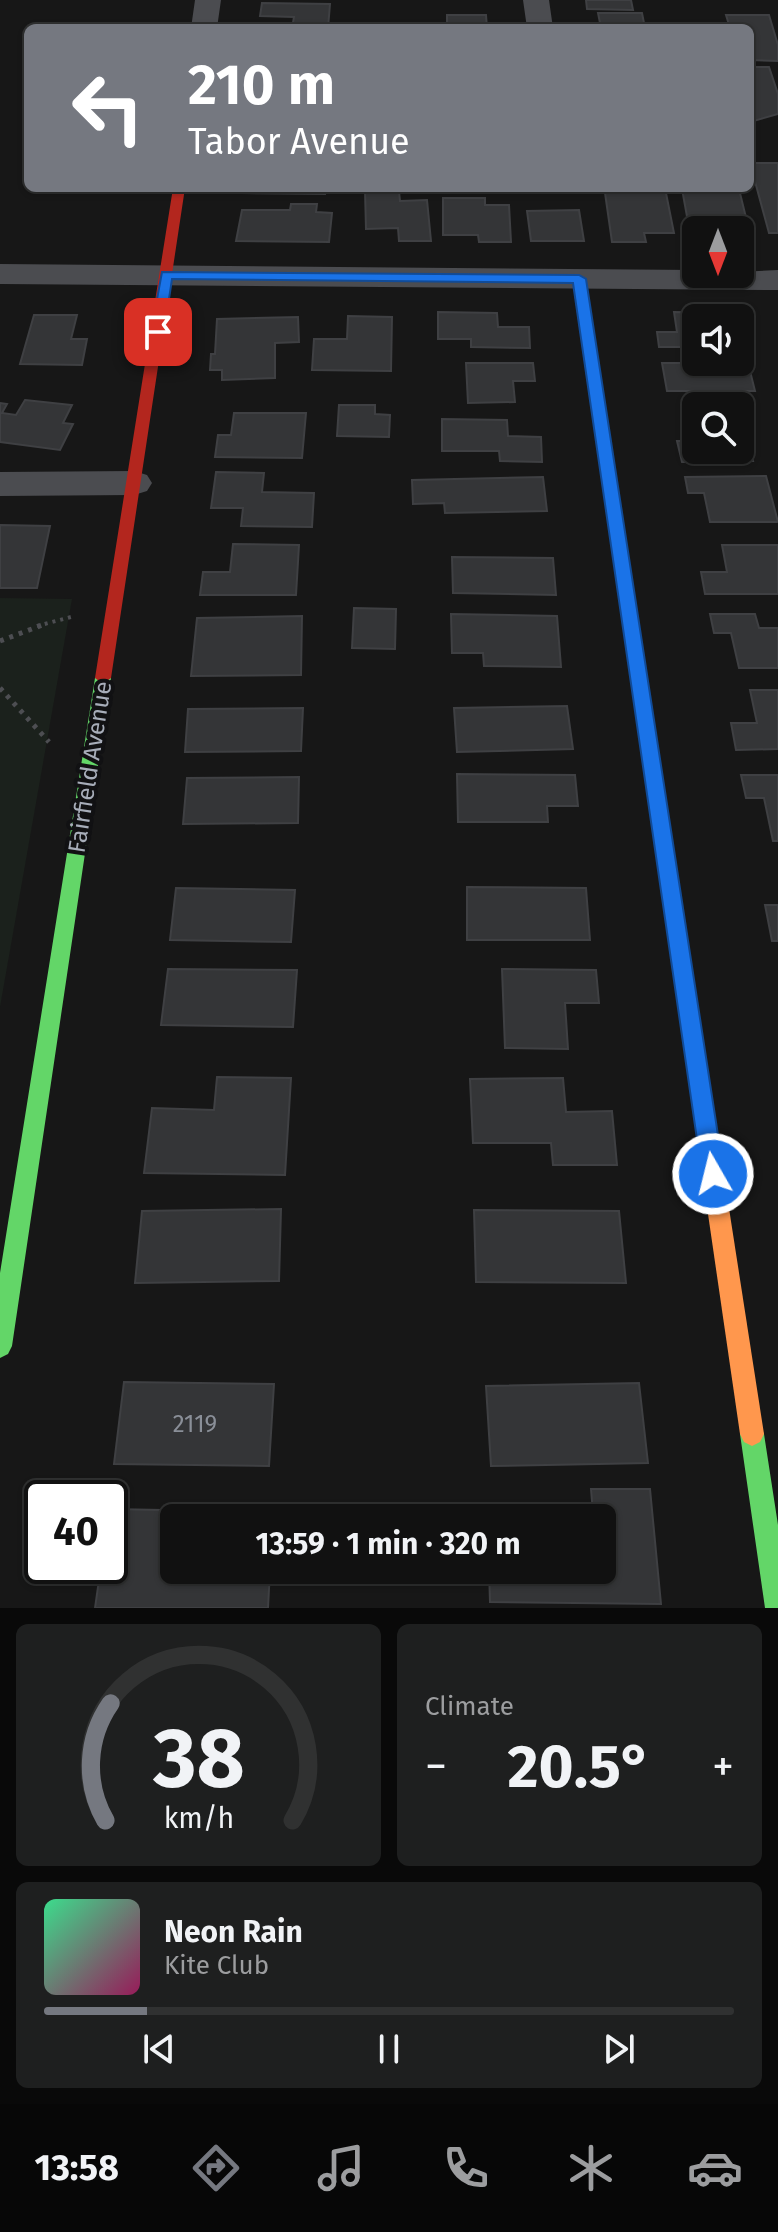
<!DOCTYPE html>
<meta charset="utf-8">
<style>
body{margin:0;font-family:"Fira Sans",sans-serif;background:#1e1f1f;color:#f1f3f6;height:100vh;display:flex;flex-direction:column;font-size:30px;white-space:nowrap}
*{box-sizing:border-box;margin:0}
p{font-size:26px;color:#9c9d9f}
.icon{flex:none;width:44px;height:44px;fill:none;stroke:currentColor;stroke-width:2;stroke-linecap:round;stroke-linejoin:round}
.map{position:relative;height:1608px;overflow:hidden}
.side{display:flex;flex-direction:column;gap:16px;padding:16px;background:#090909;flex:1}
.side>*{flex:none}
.guide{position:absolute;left:24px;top:24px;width:730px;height:168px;border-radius:12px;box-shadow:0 2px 6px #0004,0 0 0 2px #303131;background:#757880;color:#fff;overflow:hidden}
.needle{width:52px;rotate:180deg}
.controls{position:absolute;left:682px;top:216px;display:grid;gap:16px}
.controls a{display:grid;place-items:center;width:72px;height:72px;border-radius:12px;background:#111;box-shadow:0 2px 6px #0004,0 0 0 2px #303131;font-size:40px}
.speed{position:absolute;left:24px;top:1480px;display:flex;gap:16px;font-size:40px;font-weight:700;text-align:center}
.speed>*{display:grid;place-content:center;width:104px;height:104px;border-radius:50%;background:#111;box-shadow:0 2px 6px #0004,0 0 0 2px #303131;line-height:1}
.speed .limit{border:4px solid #111;border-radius:12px;background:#fff;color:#111}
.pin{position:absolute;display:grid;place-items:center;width:68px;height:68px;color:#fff;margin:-34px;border-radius:16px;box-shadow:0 4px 12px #0006}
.me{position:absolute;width:88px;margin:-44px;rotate:352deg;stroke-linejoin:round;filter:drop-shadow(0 0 6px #0008)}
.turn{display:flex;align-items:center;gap:28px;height:168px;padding:0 32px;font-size:36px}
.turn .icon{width:104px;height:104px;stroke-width:2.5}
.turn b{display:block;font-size:56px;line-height:68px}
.big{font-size:60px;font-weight:700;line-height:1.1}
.side .card{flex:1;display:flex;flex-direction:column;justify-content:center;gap:12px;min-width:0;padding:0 28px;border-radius:12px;background:#1e1f1f}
.side .dial{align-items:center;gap:0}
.dial svg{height:208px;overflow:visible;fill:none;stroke:#303131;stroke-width:7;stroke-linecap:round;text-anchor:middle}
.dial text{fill:#f1f3f6;stroke:none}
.song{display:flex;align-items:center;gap:24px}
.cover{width:96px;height:96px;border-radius:12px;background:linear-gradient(135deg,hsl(150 70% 55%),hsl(330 70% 35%))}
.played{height:8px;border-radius:4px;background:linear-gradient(90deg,#757880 15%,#303131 15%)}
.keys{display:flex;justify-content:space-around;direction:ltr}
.heat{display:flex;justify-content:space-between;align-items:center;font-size:44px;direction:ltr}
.side .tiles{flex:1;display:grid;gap:16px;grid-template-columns:1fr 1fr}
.card:last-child{grid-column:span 2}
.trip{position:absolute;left:160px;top:1504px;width:456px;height:80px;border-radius:12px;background:#111;box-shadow:0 2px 6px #0004,0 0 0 2px #303131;font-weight:700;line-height:80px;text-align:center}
.tab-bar{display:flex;height:128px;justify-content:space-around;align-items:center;background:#070707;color:#9c9d9f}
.tab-bar .icon{width:56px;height:56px}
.tab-bar .selected{color:#757880}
.tab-bar b{font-size:36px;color:#f1f3f6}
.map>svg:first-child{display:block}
</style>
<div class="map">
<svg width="778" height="1608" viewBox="0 0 778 1608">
<rect width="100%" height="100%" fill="#171717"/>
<path fill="#1b211c" d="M0 598 72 599 0 1007Z"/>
<path fill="#343537" stroke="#3f4043" stroke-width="2" d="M586 0H631L633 10 587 9Z
M262 3 330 4 328 28H292L294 17 260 16Z
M598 13H642L645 28H601Z
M447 15H486L487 28H447Z
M726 15H769L778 45V61L750 60V28H730Z
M750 67H769L778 94V114L750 122Z
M750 163H778V233H769Z
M244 188H325V194L243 193Z
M682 189H739L750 234H740V230H696V233H690Z
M365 191H399L400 201 427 200 431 241H399L398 228 366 229Z
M605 193H666L674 233H644L646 242H612Z
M443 198H485V205H509L511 242H479L478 235H443Z
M291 204H317L316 212 332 213 329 242 236 241 242 210H290Z
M579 210 584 241H531L527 211Z
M438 312 497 313 498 327H529L530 348 471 347V339H438Z
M674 312 733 313 735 318H696V347H659L657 332H677Z
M34 315H77L71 339H87L82 365 20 364Z
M348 316 392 317 391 371 312 370 314 339H347Z
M298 317 299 342 275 343V378L222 380V370H210L211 354H215L217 319Z
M466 363H533L535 381H513L515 402 468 403Z
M662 363H748L755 391H667Z
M25 400 72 405 63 423 73 424 60 450 0 442V403L7 404 2 413 16 415Z
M339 405H375V414L390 415 389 437 337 436Z
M234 413H306L302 458 215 457 218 435H231Z
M740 418 753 461 682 462 677 441H696V450H740Z
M442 419 507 420 508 436 541 437 542 462 500 461 499 451H442Z
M216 472 264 473 262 492 314 493 312 527 241 526 243 508H211Z
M766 476 778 522H710L704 493H688L685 477Z
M543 477 547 511 445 513 444 503 413 504 412 480Z
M0 525 50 526 37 588H0Z
M233 544 299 545 296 595H200L203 572H230Z
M722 545H778V594H705L701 572H727Z
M452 557 553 558 556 595 453 593Z
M354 608 396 609 395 649 352 648Z
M451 614 557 616 561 667 484 666 483 653H452Z
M710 614H755L759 628H778V668H739L731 633H714Z
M302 616 301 675 191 676 197 618Z
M750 690H778V749L736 750 731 723H757Z
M567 706 573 749 457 752 454 708Z
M303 708 301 751 185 752 188 709Z
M457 774 575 775 578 806H547L548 822H458Z
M741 775H778V841H773L764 798H746Z
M299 777 298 823 183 824 187 778Z
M467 887 586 888 590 940H467Z
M176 888 295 890 291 942 170 940Z
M765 905H778V941H772Z
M168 969 297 970 293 1027 161 1025Z
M502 969 596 970 599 1003H565L568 1049 505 1048Z
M217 1077 291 1078 285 1175 144 1173 152 1108 214 1110Z
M563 1078 566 1112 612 1111 617 1165H553L551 1143H473L470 1079Z
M281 1209 279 1281 135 1283 142 1211Z
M474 1210 619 1211 626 1283 476 1282Z
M124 1382 274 1384 269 1466 114 1464Z
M639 1383 648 1463 491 1466 486 1386Z
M591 1489H650L661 1604 490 1602 489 1570H602V1518H488V1512L593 1513Z
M110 1509 274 1512 273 1518H174V1570H270L268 1608H95L101 1566H110Z"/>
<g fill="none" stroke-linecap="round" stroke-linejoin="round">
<path stroke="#4d4e52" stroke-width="4" stroke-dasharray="3 5" stroke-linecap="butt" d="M37 626 71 617"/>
<path stroke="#4d4e52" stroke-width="5" stroke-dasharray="4 6" stroke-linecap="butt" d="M0 641 45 624
M0 688 49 742"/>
<path fill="#4b4c50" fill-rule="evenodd" d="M195 0H221L217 28H191Z
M523 0H549L553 28H527Z
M0 264 696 270V274L778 270V290L0 284Z
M134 471 147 475 152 483 147 491 134 495 0 496V472Z"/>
<path fill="#63d668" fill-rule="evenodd" d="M103 672 111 678 12 1346 8 1354 0 1358V1273L95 678Z
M752 1422 760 1426 764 1434 778 1525V1608H765L740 1434 744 1426Z"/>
<path fill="#ff974d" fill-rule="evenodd" d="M659 808 665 810 668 815 764 1434 760 1442 752 1446 744 1442 740 1434 650 815 653 810Z"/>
<path fill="#b3261e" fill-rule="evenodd" d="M173 188H185L111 678 103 684 95 678Z
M579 275 586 279 668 815 665 820H653L650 815 572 279Z"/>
</g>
<path fill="#1a73e8" stroke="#114b97" stroke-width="2" d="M162 272 579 275 586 279 724 1174 720 1181 713 1184 705 1181 702 1174 573 283 172 279 164 332 158 336 151 332Z"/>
<g text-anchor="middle" stroke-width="8" stroke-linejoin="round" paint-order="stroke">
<g font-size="24" fill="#a7adb9" stroke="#111113">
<text transform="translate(90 767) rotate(-81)" y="8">Fairfield Avenue</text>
</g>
<g font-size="24" fill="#8a8f98">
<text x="195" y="1432">2119</text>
</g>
</g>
</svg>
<div class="controls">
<a><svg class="needle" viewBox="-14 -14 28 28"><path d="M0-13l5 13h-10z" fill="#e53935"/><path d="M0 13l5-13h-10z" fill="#9c9d9f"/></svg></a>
<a><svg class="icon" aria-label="sound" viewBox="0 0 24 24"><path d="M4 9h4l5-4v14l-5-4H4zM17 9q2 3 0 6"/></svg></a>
<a><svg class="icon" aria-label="search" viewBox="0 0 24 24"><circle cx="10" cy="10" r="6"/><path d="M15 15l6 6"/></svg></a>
</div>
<div class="speed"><div class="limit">40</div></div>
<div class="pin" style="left:158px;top:332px;background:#d93025"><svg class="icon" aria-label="arrive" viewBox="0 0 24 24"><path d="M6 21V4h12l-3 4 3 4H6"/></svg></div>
<svg class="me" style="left:713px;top:1174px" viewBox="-20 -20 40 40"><circle r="17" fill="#1a73e8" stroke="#fff" stroke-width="3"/><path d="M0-11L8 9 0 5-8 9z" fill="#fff"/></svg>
<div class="trip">13:59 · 1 min · 320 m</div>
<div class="guide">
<div class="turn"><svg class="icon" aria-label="left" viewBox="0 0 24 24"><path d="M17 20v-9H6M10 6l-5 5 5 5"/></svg><div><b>210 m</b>Tabor Avenue</div></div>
</div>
</div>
<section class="side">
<div class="tiles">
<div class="card dial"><svg viewBox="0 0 100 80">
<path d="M14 69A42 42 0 1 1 86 69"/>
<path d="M14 69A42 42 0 0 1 16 24" stroke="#757880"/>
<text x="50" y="56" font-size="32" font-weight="700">38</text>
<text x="50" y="72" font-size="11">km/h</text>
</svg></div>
<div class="card"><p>Climate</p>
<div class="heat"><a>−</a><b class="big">20.5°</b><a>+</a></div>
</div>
<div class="card">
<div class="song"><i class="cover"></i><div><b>Neon Rain</b><p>Kite Club</p></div></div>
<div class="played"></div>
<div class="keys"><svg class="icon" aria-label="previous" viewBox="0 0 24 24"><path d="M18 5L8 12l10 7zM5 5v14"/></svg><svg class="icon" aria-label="pause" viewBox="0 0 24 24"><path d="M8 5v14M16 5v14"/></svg><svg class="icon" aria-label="next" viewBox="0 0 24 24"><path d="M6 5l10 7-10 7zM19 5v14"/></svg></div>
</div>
</div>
</section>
<nav class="tab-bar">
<b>13:58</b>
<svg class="icon selected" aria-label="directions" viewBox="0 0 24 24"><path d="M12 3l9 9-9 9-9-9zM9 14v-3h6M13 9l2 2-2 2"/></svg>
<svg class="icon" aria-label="music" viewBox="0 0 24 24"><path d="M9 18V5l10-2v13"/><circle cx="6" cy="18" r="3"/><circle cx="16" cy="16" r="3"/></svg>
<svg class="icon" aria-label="phone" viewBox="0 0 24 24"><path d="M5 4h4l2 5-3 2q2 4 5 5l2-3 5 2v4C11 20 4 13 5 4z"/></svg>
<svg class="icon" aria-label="climate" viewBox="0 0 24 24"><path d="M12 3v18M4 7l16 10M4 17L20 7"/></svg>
<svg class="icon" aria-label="car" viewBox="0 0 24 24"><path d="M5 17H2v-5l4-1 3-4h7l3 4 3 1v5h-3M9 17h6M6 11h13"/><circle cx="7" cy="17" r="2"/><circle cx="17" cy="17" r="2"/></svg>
</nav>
